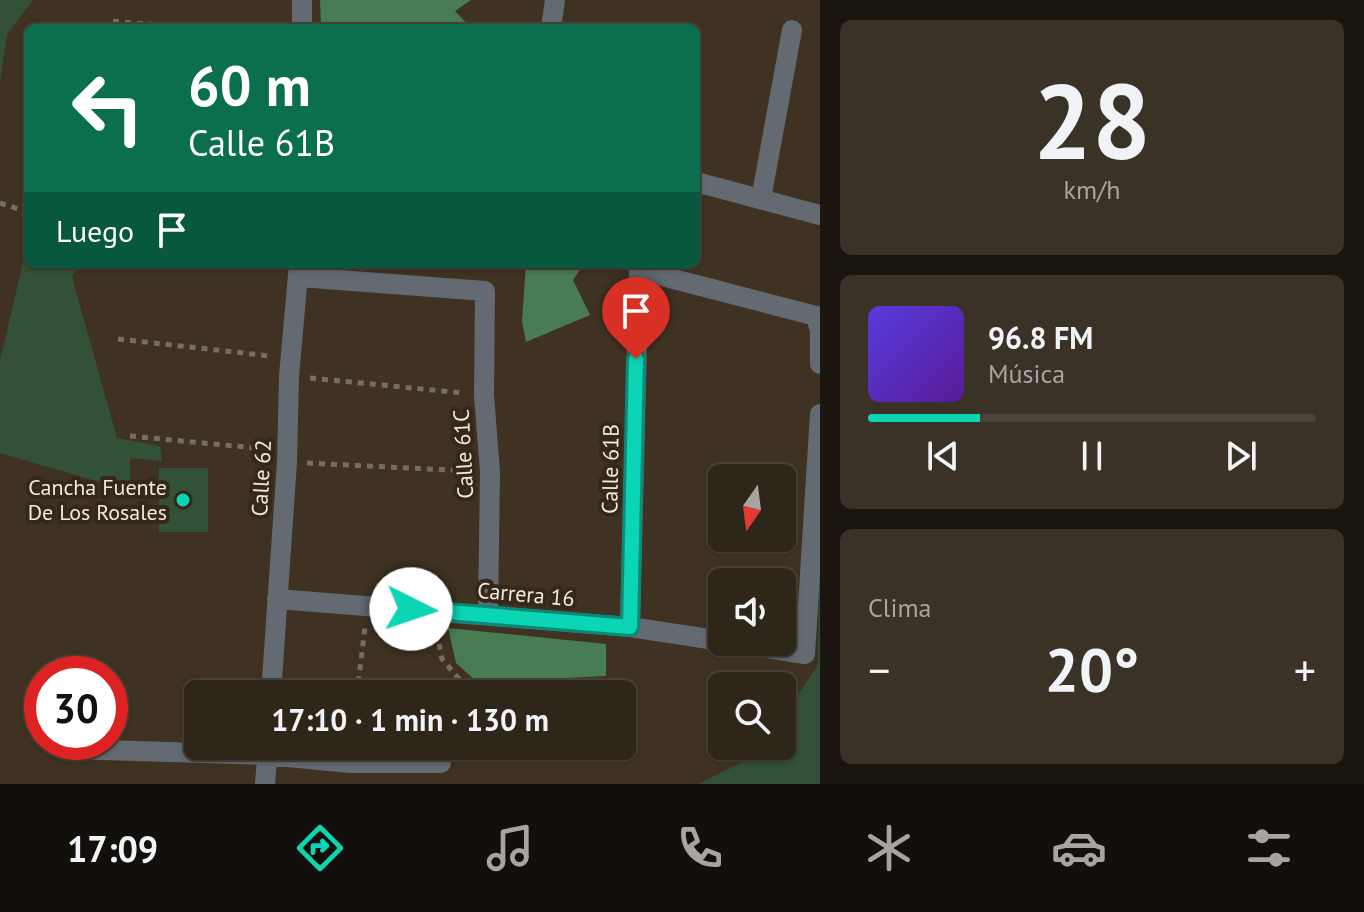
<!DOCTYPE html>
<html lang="es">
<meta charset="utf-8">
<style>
body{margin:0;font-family:"PT Sans",sans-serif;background:#3b3227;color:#f1f3f6;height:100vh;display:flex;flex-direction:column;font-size:30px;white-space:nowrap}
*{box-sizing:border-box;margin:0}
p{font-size:26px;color:#a7a5a2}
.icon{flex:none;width:44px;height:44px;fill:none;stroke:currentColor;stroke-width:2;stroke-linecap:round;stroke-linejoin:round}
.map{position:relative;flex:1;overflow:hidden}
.sheet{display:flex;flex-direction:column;gap:20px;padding:20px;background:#1a150e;width:544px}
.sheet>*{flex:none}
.hud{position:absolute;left:24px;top:24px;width:676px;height:244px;border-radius:12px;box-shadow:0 2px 6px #0004,0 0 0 2px #4a4339;background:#0b6e4f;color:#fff;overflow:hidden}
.needle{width:52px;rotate:194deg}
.controls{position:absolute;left:708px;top:464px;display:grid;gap:16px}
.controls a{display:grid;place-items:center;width:88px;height:88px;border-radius:12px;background:#2f261a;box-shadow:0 2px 6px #0004,0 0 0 2px #4a4339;font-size:40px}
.speed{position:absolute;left:24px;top:656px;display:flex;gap:16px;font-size:40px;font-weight:700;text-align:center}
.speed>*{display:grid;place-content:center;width:104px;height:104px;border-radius:50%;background:#2f261a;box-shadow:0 2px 6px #0004,0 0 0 2px #4a4339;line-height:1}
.speed .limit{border:12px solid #d22;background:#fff;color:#111}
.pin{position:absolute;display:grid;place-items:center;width:68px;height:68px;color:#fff;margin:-82px -34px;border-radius:50% 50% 50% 0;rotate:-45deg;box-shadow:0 0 8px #0007}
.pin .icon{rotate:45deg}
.me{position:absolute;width:88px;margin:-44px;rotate:94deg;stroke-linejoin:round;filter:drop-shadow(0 0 6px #0008)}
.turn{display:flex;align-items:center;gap:28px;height:168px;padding:0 32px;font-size:36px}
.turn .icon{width:104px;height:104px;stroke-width:2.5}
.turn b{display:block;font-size:56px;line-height:68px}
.then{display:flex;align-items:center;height:76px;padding:0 32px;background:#0003;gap:16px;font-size:30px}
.big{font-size:60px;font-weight:600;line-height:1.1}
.sheet .widget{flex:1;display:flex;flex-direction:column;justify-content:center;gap:12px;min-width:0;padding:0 28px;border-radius:12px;background:#3b3227}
.sheet .dial{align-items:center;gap:0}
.dial b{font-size:104px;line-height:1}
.song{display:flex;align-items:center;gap:24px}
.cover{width:96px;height:96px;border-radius:12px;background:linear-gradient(135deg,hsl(250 70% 55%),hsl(270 70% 35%))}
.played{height:8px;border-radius:4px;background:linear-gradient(90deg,#0bd5b5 25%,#4a4339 25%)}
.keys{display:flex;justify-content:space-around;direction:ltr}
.heat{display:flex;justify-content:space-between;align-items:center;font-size:44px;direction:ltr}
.trip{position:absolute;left:184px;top:680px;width:452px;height:80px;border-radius:12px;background:#2f261a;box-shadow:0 2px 6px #0004,0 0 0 2px #4a4339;font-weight:600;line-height:80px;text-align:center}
.dock{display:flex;height:128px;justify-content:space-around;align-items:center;background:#130f0a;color:#a7a5a2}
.dock .icon{width:56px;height:56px}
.dock .active{color:#0bd5b5}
.dock b{font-size:36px;color:#f1f3f6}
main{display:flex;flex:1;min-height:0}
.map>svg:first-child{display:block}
</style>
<main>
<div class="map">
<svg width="820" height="784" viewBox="0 0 820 784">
<rect width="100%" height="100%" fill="#3f3222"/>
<path fill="#325138" d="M0 0H33L7 34 0 83Z
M28 241V264H79L72 277 117 438 160 446 162 461 130 458V491L0 453V361Z
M159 468H208V532H159Z
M820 502V784H698L757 755 763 746H782V718L818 665Z"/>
<path fill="#487c52" d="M320 0H471L455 11 471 28H321Z
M526 264H584L573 280 590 315 526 342 522 321Z
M448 628 606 644V676L478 683 456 663Z"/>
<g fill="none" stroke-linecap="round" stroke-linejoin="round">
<path stroke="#796d5f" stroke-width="5" stroke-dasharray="6 6" stroke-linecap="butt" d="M107 28 108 21 202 28
M0 203 28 212
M118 339 270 356
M310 378 463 393
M130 436 266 449
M307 463 469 471
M437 632 442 659 460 680 456 694
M357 694 365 627"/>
<path stroke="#636a71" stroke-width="20" d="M302 28V0
M551 28 555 0
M696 182 820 215
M761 199 792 30
M639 270 816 316 820 331V364
M299 277 485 291 484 395 490 472 488 615
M277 599 630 627 722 641
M630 627 639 264
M728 642 805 654 820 414
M271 694 287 462 289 376 299 264
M71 749 267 755 350 763H441
M265 784 268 746"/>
</g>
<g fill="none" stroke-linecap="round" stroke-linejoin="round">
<g stroke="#078a76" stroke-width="20">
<path id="route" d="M411 609 630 627 636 359"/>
</g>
<use href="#route" stroke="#0bd5b5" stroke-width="14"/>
</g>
<circle fill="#0bd5b5" stroke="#352818" stroke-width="3" cx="183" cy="500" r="8"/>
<g text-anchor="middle" stroke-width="8" stroke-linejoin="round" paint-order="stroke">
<g font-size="22" fill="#f2e9df" stroke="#352818">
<text transform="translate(463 454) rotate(-93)" y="8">Calle 61C</text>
<text transform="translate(610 469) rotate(-89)" y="8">Calle 61B</text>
<text transform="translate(261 478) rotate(-87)" y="8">Calle 62</text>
<text transform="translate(526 594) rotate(5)" y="8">Carrera 16</text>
</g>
<g font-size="22" fill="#f2e9df" stroke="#352818" text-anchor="end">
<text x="167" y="495">Cancha Fuente<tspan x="167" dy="25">De Los Rosales</tspan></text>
</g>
</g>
</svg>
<div class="controls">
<a><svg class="needle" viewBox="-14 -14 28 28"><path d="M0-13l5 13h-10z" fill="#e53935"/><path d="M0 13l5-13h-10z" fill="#a7a5a2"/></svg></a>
<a><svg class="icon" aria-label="sound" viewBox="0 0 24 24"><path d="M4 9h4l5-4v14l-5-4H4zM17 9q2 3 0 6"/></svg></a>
<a><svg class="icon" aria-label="search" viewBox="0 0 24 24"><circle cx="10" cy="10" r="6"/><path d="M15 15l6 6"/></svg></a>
</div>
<div class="speed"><div class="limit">30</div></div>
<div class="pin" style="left:636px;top:359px;background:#d93025"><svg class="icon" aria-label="arrive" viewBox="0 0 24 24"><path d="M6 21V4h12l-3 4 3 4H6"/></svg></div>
<svg class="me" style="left:411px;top:609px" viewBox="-20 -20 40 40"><circle r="19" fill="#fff"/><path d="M0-13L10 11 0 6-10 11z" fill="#0bd5b5"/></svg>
<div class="trip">17:10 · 1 min · 130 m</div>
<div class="hud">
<div class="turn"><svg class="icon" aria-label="left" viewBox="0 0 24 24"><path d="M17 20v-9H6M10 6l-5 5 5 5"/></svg><div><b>60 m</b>Calle 61B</div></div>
<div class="then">Luego<svg class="icon" aria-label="arrive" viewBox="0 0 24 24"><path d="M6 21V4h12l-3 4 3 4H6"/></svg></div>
</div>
</div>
<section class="sheet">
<div class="widget dial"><b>28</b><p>km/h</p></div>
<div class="widget">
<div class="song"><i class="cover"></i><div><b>96.8 FM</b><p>Música</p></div></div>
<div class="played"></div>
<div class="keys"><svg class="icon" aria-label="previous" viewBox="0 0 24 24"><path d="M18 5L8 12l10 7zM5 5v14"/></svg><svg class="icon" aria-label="pause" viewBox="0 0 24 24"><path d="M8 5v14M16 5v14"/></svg><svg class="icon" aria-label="next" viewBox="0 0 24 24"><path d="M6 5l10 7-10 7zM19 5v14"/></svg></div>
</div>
<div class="widget"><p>Clima</p>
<div class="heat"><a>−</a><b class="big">20°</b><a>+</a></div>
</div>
</section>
</main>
<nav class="dock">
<b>17:09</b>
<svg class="icon active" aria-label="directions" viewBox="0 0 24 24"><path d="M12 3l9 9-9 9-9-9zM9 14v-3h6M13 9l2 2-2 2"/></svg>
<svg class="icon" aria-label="music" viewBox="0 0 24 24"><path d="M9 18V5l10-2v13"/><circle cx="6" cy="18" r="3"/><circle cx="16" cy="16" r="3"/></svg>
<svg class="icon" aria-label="phone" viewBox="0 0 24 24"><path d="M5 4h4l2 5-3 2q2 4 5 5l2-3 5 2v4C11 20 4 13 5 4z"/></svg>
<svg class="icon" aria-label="climate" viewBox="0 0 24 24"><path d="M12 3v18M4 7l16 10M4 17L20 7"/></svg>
<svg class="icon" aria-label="car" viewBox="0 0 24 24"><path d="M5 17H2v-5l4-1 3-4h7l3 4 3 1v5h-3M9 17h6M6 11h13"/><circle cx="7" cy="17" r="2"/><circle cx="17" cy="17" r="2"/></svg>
<svg class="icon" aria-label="filters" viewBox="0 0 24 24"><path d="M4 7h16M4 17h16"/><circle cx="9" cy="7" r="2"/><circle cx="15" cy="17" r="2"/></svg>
</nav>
